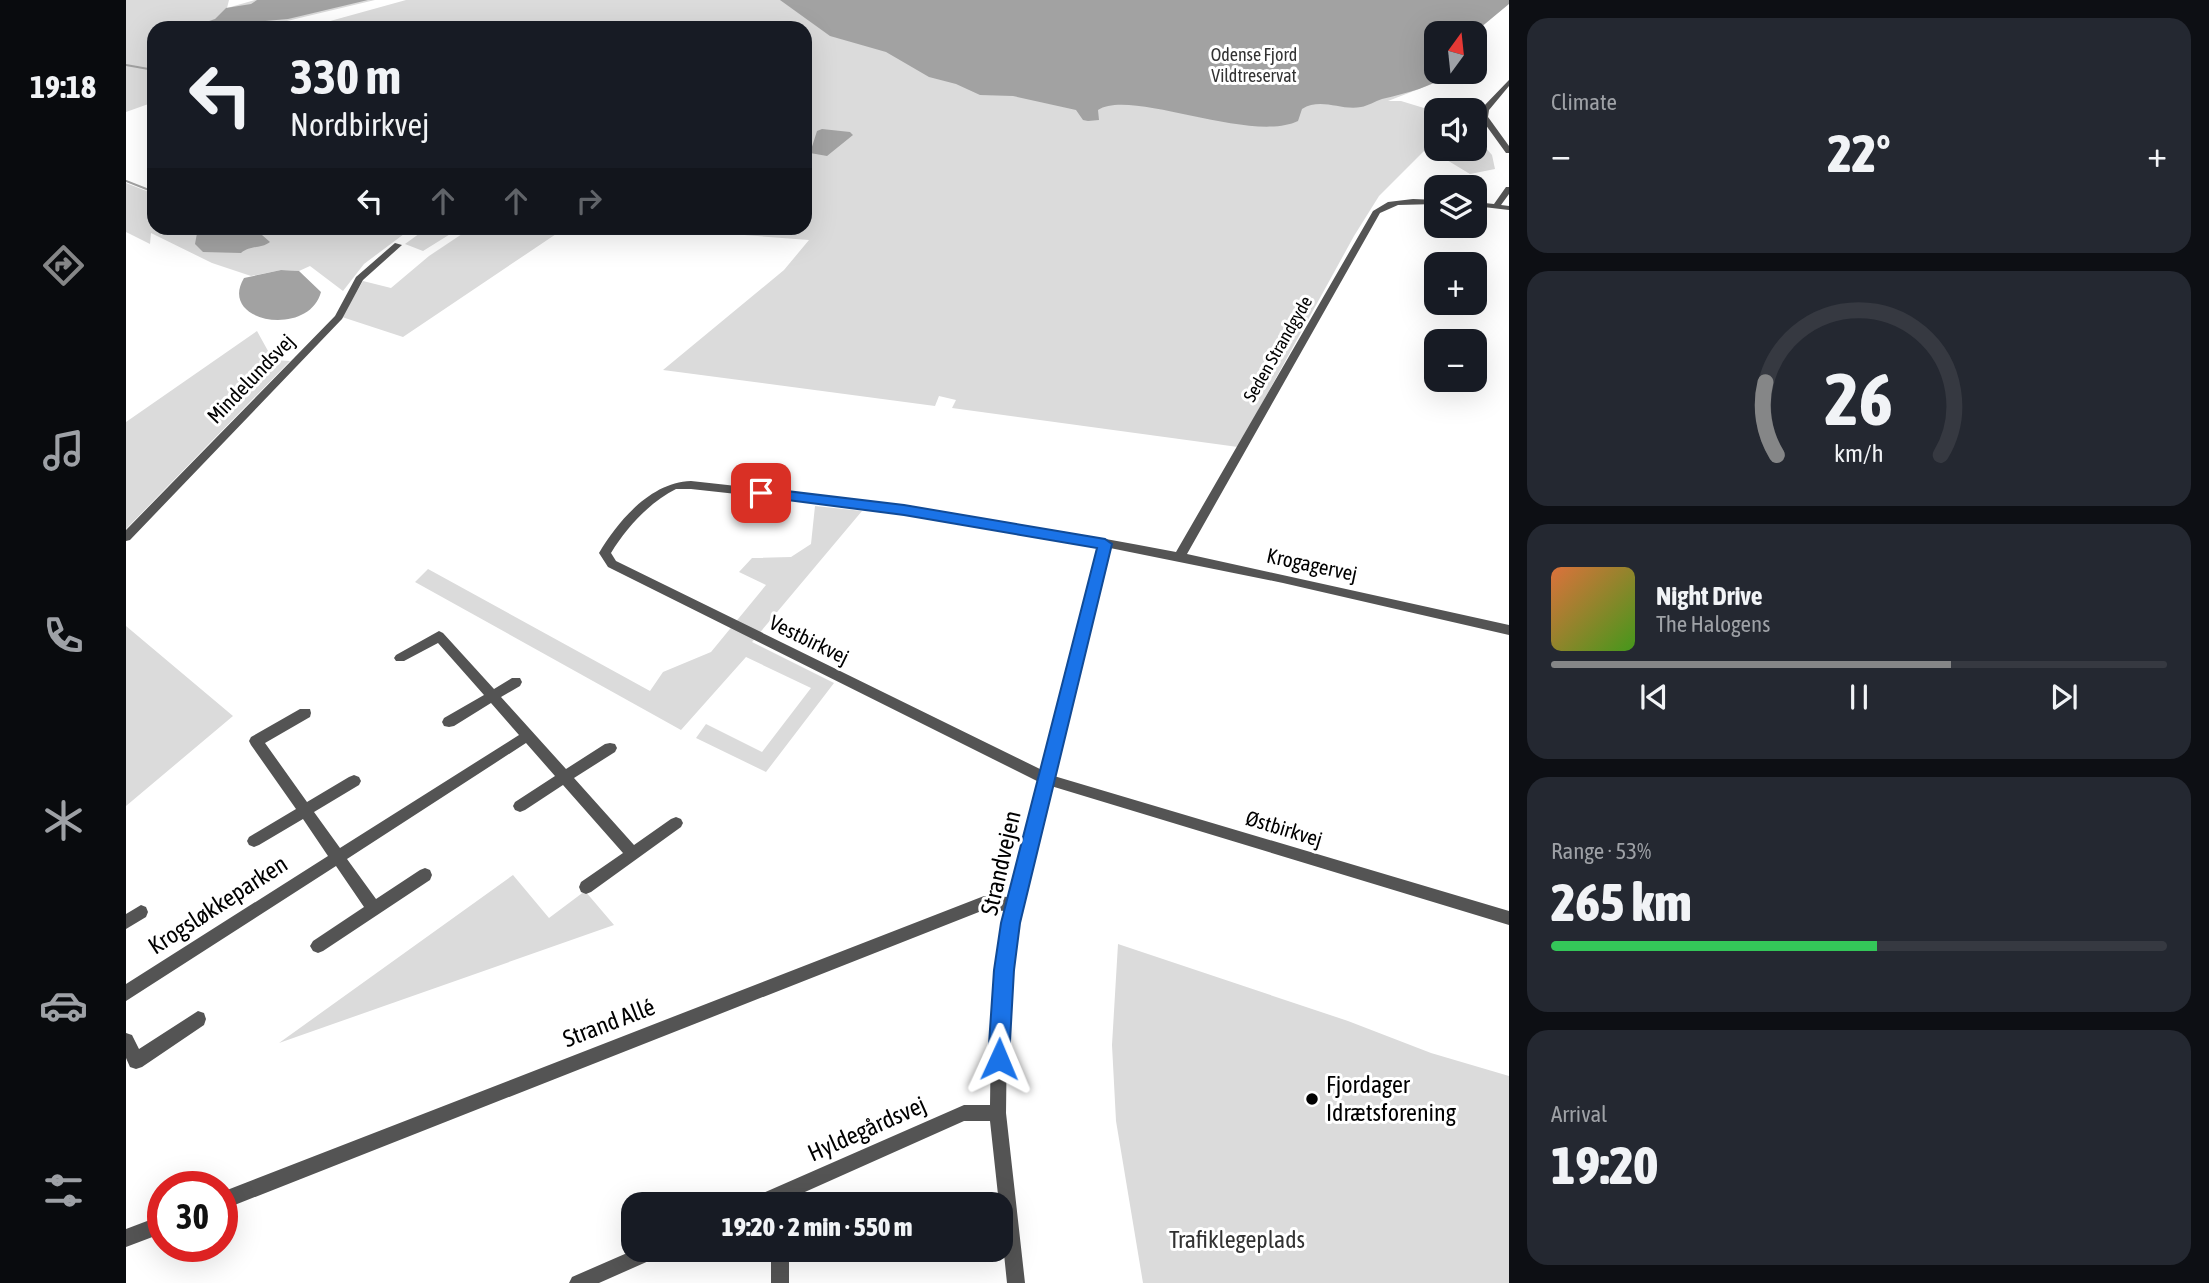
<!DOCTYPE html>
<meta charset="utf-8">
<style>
body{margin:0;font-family:"Asap Condensed",sans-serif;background:#242831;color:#f1f3f6;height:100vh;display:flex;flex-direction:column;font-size:26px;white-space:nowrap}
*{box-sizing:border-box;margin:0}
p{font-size:23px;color:#9ea1a6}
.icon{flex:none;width:38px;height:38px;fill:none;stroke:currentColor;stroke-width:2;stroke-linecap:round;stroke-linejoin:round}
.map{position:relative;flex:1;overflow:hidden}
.details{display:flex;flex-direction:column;gap:18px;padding:18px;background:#0d0f14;width:700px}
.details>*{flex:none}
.top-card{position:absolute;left:21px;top:21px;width:665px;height:214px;border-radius:21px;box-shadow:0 7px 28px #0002;background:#171b24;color:#f1f3f6;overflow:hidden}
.needle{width:46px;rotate:15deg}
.controls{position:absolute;left:1298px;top:21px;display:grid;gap:14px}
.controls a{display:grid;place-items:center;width:63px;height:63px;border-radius:14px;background:#171b24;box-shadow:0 7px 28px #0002;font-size:35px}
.speed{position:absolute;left:21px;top:1171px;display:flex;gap:14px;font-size:35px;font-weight:700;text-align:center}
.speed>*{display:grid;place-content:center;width:91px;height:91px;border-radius:50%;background:#171b24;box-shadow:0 7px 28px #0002;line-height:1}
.speed .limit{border:10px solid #d22;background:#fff;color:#111}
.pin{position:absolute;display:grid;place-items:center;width:60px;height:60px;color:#fff;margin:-30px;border-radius:14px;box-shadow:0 4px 10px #0006}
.me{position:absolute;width:77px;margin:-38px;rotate:1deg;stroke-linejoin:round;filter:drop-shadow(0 0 5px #0008)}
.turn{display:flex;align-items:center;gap:24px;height:147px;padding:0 28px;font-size:32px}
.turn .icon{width:91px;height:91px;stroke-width:2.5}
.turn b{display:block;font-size:49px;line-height:60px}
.lanes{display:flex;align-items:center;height:66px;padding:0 28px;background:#0003;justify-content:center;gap:35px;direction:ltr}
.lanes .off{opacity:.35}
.big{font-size:52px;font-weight:800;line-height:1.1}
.details .card{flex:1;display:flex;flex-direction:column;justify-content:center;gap:10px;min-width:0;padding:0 24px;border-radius:21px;background:#242831}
.details .dial{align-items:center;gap:0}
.dial svg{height:182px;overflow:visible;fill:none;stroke:#363941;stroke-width:7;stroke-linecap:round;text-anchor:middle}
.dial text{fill:#f1f3f6;stroke:none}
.song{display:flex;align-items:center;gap:21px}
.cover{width:84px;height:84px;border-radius:10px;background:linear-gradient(135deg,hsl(20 70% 55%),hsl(100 70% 35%))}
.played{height:7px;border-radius:4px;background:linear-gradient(90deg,#858687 65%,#363941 65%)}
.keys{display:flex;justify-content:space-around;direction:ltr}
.heat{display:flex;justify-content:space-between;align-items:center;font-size:38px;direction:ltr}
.charge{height:10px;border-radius:5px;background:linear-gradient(90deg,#34c759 53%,#363941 0)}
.trip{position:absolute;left:495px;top:1192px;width:392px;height:70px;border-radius:21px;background:#171b24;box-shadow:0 7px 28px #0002;font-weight:800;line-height:70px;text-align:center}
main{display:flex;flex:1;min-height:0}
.dock{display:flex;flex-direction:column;width:126px;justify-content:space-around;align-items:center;background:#090b0e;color:#9ea1a6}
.dock .icon{width:49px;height:49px}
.dock .on{color:#858687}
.dock b{font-size:32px;color:#f1f3f6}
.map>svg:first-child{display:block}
</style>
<main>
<nav class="dock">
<b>19:18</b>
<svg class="icon on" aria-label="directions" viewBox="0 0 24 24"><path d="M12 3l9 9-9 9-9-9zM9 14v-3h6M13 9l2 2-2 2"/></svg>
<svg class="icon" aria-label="music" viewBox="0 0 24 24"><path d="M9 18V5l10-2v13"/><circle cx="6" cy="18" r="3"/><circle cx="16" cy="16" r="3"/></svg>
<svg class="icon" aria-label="phone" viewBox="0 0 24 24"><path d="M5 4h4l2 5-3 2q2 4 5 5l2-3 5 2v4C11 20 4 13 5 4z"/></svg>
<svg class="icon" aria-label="climate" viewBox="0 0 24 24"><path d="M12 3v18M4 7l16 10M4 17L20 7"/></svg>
<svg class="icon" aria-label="car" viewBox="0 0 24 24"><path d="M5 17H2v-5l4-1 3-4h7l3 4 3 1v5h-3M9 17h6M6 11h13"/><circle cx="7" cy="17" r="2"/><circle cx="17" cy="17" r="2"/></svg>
<svg class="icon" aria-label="filters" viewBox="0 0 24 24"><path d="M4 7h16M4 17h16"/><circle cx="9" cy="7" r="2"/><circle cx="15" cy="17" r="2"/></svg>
</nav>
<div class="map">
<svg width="1383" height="1283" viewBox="0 0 1383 1283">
<rect width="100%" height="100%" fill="#fff"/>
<path fill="#dbdbdb" d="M0 0H103L101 8 129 0H249L161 21 140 23 153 28H64L69 24 64 28H28V102L0 112Z
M280 0H1383L1311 33V72H1329L1324 77 1262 101H1275L1311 112V149H1349V136L1366 155 1369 169 1344 174 1301 148 1253 196 1228 236 1112 447 826 408 830 400 813 396 809 406 537 370 658 270 683 240 526 228H679V28H179Z
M0 183 28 194V228H286L238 264 217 291 184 266 173 271 155 270 125 276 86 263 25 233 24 244 0 232Z
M301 228H334L297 251 279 244Z
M345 228H439L277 337 216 317 237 281 265 288 303 256Z
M131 331 147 360 164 361 0 529V422Z
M689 506 736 511 626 642 708 683 640 772 570 738 580 724 636 752 685 688 620 657 555 730 289 582 302 569 524 691 537 672 585 652 640 585 613 572 626 558 665 557 685 544Z
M0 626 107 716 0 806Z
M387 875 423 918 459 891 488 925 153 1043Z
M992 944 1222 1021 1305 1053 1383 1076V1283H1017L990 1121 986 1045Z"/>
<path fill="#a2a2a2" d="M131 0H242L162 19 63 28 89 19 100 8 125 4Z
M654 0H1383V4L1348 33H1311V72H1327C1305 87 1282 93 1256 99 1249 101 1242 106 1235 107 1215 111 1195 97 1176 109L1172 121C1124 144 1005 88 972 110L973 120 962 121 957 120 950 110 887 96 854 95 830 84 803 77 760 52 704 36Z
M696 129 724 132 727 135 701 156 684 153 691 131Z
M72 228H137L141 230 136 235 144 242C135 249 124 245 115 253L77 252 69 244Z
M155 270 173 271 195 292C183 338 91 323 118 278Z"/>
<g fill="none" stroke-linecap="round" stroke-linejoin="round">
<path stroke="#a2a2a2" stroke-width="2" d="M0 65 28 70
M0 181 28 192"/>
<path fill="#545454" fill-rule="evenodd" d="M1383 80V86L1363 110 1362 117 1383 146V153H1380L1354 117 1356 108Z
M1380 187H1383V194L1375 205 1383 206V210L1349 206V202L1368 204Z
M1287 199 1311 200V204L1272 205 1254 213 1061 554 1383 625V635L1157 583 984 548 928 776 1383 911V925L925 786 896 904 886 970 881 1033 880 1113 899 1283H881L875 1225V1204H873L864 1121H838L652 1204H623L626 1198 838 1105H864L865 1033 870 970 881 911 858 910 96 1210V1192L858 896 883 897 913 782 482 567 473 553C492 521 525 482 565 481 728 499 890 521 1050 552L1247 211 1262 202ZM550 489H565C702 504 838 521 973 546L916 770 490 561 485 553C500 528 524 502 550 489Z
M269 243 276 245 237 280 216 319 4 540 0 541V530L209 316 230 277Z
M313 631 317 633 368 689 386 678H394L396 682 394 686 375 697 440 769 479 744 484 743 489 744 491 748 489 752 448 778 508 845 545 819 550 817 555 819 557 823 555 827 465 892 460 894 455 892 453 887 455 882 497 853 437 785 399 810 394 812 389 810 387 806 389 802 429 776 400 743 221 859 250 899 294 870 299 868 304 870 306 875 304 880 197 951 192 953 187 951 184 946 187 941 238 907 210 866 0 1001V984L202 856 177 819 133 845 128 847 123 845 121 841 123 837 170 809 125 745 123 741 125 737 174 709H184L185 713 184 717 139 743 181 802 223 777 228 775 233 777 235 781 233 785 188 812 214 848 393 735 365 703 328 726 323 727 318 726 316 722 318 718 358 695 312 643 278 661H270L268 658 270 655Z
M15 905 20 907 22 912 20 917 0 929V914Z
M72 1011 78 1013 80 1019 78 1025 16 1067 10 1069 4 1067 0 1058V1033L6 1035 13 1049Z
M37 1215V1233L0 1247V1229Z
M508 1250H537L534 1256 473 1283H443L446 1277Z
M645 1250H663V1283H645Z"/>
</g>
<path fill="#1a73e8" stroke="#114b97" stroke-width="2" d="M635 488 778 505 979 539 986 544 894 923 888 970 883 1059 880 1067 873 1070 865 1067 862 1059 868 970 875 923 971 548 778 515 630 496 628 493Z"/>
<circle fill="#000" stroke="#fff" stroke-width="2.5" cx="1186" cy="1099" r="7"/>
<g text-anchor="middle" stroke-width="6" stroke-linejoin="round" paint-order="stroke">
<g font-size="18" fill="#323232" stroke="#fff">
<text x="1128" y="61">Odense Fjord<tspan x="1128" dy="21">Vildtreservat</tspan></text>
</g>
<g font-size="18" fill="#000" stroke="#fff">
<text transform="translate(1152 349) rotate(-60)" y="6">Seden Strandgyde</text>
</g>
<g font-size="21" fill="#000" stroke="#fff">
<text transform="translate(125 379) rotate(-46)" y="7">Mindelundsvej</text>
<text transform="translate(1186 565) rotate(12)" y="7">Krogagervej</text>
<text transform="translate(683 640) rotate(26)" y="7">Vestbirkvej</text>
<text transform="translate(1158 829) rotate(17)" y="7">Østbirkvej</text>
</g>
<g font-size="24" fill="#000" stroke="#fff">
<text transform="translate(875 863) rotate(-77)" y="8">Strandvejen</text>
<text transform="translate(92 905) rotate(-33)" y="8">Krogsløkkeparken</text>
<text transform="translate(483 1023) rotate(-21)" y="8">Strand Allé</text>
<text transform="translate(741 1129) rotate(-24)" y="8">Hyldegårdsvej</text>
</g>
<g font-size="24" fill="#000" stroke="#fff" text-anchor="start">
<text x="1200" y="1093">Fjordager<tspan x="1200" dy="28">Idrætsforening</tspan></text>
</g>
<g font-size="24" fill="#323232" stroke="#fff">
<text x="1111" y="1248">Trafiklegeplads</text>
</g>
</g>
</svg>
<div class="controls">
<a><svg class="needle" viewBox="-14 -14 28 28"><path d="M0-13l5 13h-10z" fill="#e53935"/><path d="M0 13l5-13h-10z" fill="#9ea1a6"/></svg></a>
<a><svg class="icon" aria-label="sound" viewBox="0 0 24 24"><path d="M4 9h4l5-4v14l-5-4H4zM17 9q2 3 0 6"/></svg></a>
<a><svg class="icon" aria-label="layers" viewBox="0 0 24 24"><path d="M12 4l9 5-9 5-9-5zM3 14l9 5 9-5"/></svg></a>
<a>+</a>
<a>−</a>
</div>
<div class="speed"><div class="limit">30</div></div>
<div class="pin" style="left:635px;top:493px;background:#d93025"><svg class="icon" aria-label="arrive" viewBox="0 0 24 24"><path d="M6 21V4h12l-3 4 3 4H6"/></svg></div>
<svg class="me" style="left:873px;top:1059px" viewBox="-20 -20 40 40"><path d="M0-17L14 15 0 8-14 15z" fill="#1a73e8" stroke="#fff" stroke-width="4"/></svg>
<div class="trip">19:20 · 2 min · 550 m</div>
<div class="top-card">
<div class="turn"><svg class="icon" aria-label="left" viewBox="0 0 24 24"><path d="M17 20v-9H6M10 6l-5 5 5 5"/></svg><div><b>330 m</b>Nordbirkvej</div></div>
<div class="lanes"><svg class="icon" aria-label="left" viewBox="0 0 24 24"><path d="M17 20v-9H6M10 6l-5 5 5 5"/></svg><svg class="icon off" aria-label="ahead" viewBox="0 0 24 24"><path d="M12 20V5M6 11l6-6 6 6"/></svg><svg class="icon off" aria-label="ahead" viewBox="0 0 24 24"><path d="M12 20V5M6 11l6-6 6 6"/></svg><svg class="icon off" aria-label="right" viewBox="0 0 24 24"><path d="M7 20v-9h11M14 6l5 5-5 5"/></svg></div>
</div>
</div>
<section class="details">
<div class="card"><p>Climate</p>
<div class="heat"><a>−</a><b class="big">22°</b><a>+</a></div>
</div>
<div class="card dial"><svg viewBox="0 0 100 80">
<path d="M14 69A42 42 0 1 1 86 69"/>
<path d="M14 69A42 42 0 0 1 9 37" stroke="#858687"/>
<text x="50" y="56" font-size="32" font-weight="700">26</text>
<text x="50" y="72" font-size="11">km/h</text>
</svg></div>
<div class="card">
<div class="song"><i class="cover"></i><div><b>Night Drive</b><p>The Halogens</p></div></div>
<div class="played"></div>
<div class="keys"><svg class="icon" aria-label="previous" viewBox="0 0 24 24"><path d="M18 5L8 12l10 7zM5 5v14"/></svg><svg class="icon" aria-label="pause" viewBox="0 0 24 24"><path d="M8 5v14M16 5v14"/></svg><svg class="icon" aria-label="next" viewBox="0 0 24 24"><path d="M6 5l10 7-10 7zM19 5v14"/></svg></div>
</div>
<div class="card"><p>Range · 53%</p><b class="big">265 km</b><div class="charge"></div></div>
<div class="card"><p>Arrival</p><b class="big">19:20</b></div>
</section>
</main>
